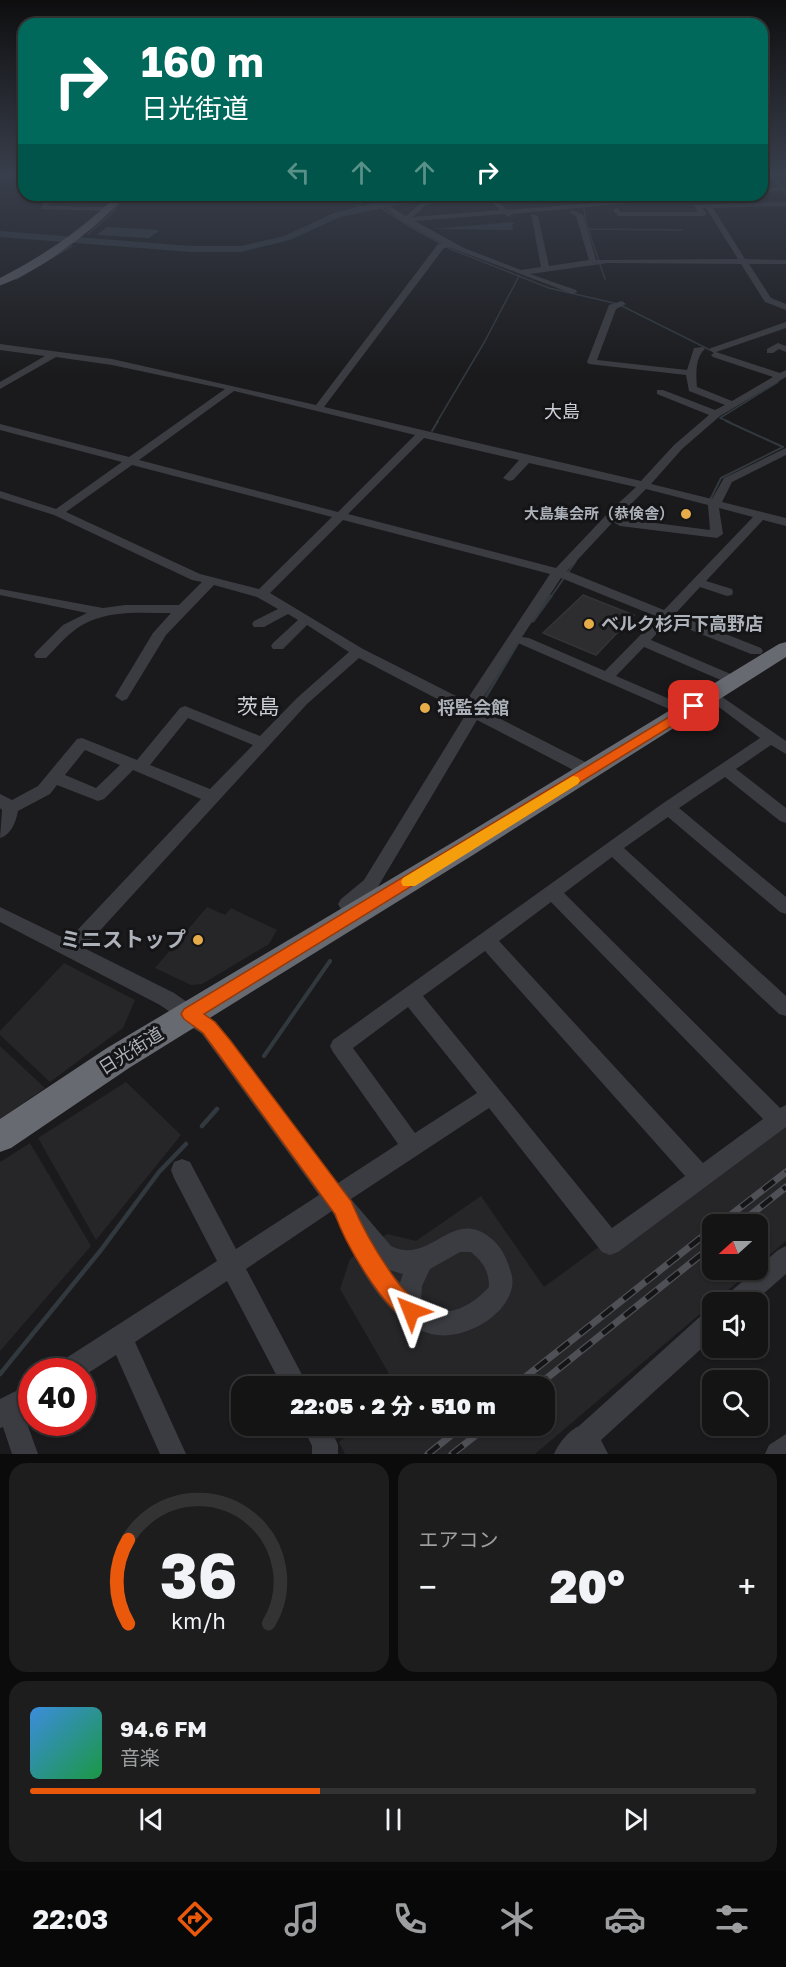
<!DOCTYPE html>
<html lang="ja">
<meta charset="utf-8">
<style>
body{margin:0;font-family:"Golos Text","Noto Sans JP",sans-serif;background:#1d1d1e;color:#f1f3f6;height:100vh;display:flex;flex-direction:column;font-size:22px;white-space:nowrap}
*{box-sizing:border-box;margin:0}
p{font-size:20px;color:#9d9ea0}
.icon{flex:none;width:33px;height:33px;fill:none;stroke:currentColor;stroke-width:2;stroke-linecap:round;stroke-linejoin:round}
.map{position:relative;height:1454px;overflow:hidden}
.panel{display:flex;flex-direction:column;gap:9px;padding:9px;background:#0b0b0c;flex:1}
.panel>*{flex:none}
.guide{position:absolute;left:18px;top:18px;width:750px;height:183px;border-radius:18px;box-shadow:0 2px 4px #0004,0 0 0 2px #333334;background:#00695c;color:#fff;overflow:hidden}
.needle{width:39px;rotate:249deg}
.buttons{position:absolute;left:702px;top:1214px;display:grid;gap:12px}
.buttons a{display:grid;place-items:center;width:66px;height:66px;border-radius:12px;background:#141415;box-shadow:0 2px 4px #0004,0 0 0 2px #333334;font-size:30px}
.speed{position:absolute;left:18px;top:1358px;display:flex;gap:12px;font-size:30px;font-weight:700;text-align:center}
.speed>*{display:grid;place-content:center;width:78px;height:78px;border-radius:50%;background:#141415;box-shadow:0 2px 4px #0004,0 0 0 2px #333334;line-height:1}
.speed .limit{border:9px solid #d22;background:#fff;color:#111}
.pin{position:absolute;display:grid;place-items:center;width:51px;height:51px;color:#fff;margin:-26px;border-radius:12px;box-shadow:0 3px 9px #0006}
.me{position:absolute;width:66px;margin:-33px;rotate:315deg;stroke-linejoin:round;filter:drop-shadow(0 0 4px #0008)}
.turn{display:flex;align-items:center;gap:21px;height:126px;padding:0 24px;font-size:27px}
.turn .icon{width:78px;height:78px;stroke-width:2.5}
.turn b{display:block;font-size:42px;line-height:51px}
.lanes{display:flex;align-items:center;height:57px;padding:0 24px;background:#0003;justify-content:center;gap:30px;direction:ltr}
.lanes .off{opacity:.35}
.big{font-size:45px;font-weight:800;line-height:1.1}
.panel .tile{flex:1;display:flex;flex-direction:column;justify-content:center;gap:9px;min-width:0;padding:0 21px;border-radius:18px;background:#1d1d1e}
.panel .dial{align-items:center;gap:0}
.dial svg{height:156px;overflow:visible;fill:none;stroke:#333334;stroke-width:7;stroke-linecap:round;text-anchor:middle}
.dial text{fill:#f1f3f6;stroke:none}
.song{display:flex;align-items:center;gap:18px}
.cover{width:72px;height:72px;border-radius:9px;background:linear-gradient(135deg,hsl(210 70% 55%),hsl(140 70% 35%))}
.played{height:6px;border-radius:3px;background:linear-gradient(90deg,#ea580c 40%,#333334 40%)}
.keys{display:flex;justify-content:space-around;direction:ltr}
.heat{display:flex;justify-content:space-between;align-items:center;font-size:33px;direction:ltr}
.panel .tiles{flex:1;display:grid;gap:9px;grid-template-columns:1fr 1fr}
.tile:last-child{grid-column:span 2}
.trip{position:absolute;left:231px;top:1376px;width:324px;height:60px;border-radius:18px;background:#141415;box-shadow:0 2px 4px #0004,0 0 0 2px #333334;font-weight:800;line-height:60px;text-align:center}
.menu{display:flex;height:96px;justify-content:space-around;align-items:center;background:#080808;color:#9d9ea0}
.menu .icon{width:42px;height:42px}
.menu .current{color:#ea580c}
.menu b{font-size:27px;color:#f1f3f6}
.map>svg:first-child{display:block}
</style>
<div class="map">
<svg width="786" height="1454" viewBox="0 0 786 1454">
<rect width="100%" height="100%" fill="#1a1a1c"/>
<path fill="#262629" d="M207 907 225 915 231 908 277 930 269 944 202 984 191 985 155 968Z
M64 963 135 1000 123 1028 50 1082 0 1035V1031Z
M0 1046 45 1088 0 1119Z
M126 1082 181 1135 96 1240 38 1138Z
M786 1126V1241L758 1265V1224H712V1269H753L535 1454H345L339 1442 361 1425H544V1386H396L340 1289 350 1259 387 1234 416 1241 481 1196 544 1287 600 1246Z
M30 1143 91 1246 0 1351V1162Z"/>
<path fill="#31393f" d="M512 222 515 224H512L513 230 432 229Z
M107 227 157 230 159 231 149 238 97 235Z"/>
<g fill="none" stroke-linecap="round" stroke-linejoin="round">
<path stroke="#31393f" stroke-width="1.5" d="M582 195 586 223 605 279
M377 205 412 228 453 250 549 288 618 304 710 350
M355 210 369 195
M588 229 682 230
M88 234 111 214 126 195
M16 279 72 246
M0 285 9 281
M437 422 485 341 519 276
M730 422 720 418 778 382"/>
<path stroke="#31393f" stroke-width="2" d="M432 431 438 421
M709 502 721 478 783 447 726 421
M550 598 576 561"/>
<path stroke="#31393f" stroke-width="3" d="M533 621 551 596
M478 710 519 641"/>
<path stroke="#31393f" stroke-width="4" d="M264 1056 330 961"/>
<path stroke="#31393f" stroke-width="4.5" d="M202 1126 217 1109
M0 1374 101 1250 159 1172 186 1144"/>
<path fill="#31393f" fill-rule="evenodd" d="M425 195H447L340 217 290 240 241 252H191L0 237V231L191 246H241L284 236 334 213 377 202Z"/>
</g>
<path fill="#2d2d30" stroke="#343438" stroke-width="1.5" d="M583 595 634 615 596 655 543 633Z"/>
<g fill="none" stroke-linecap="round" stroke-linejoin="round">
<path fill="#3b3c41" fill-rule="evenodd" d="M766 173H772L786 189V195L781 191 762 193V189L778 187Z
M47 195H53L48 206 108 207 111 209 108 211 41 209Z
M459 195H474L426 205 413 217 500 210 484 195H491L507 210 689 195H717L512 214 509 217 504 214 415 221 464 248 521 270 541 267 531 214 538 216 549 266 589 260 576 216 569 212 573 210 583 215 596 260 738 259 706 208H702L707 214 703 216H618L613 210 617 208 621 212H698L694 205 786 202V206L713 208 745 259 786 260V264H749L771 298 786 304V310L765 302 741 264 608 263 530 274 576 290 577 292 573 294 449 247 444 248 324 407 641 481 674 445 709 415 657 394V390H663L715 410 725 405 689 391 686 375 589 364 587 362 609 305 622 301 626 304 616 309 597 360 687 370 694 348 703 347 705 349C695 357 696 375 697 387L732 401 773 377 713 357 711 355 714 353 709 350 711 348 786 322V328L716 352 780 373 786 370V377L720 416 682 449 651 484 712 499 724 478 786 448V455L732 482 722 502 786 518V526L763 520 706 581 732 589 733 592 732 595 727 596 700 587 675 614 761 648 763 651 761 654H751L668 621 651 640 740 678 742 681 735 686 730 684 644 647 616 676 674 701 676 704 674 707 669 709 518 643 477 707 595 767 597 771 595 775H583L477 720 376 890 358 905 364 915 361 920C349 924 344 914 338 904L341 899 364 880 466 714 359 658 307 704 84 948 174 993 216 1022 338 1183 398 1144 333 1052 330 1046 333 1040 662 804 760 738 707 698 705 695 707 692 712 690 786 741V754L771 745 736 769 786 808V823L780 821 725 777 679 808 786 897V914L780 912 668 817 624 848 786 996V1016L779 1014 612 857 564 893 780 1108 786 1105V1127L618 1252 610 1255 602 1252 489 1108 351 1199 391 1246C429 1266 451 1209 488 1236 497 1242 503 1251 507 1261 510 1269 514 1278 512 1287 506 1317 465 1339 437 1335 420 1333 402 1320 391 1309 362 1279 351 1246 332 1211L246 1269 308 1386H282L227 1281 135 1342 186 1454H160L116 1355 82 1377V1371H57L60 1362 217 1261 174 1178 171 1170 174 1162 182 1159 190 1162 236 1249 319 1195 202 1034 160 1005 0 922V907L68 940 201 799 133 770 104 799 98 801 57 785 50 794 18 811C16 822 11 835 0 838L2 810 0 808V794L12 800 38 786 77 739 82 738 137 760 180 708 185 706 260 736 297 698 349 652 307 625 283 649H273L271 646 273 643 298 620 288 614 264 627H254L252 624 254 621 278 609 257 597 214 585 166 635 127 699 122 701 115 696 153 633 171 613C139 613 104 609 76 629 65 637 56 648 46 658H36L34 655 36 652 63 625 87 613 0 595V589L103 608 125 605H179L202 582 192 580 54 515 0 498V491L56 509 122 462 0 430V424L129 457 225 389 112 365 56 357 0 389V382L45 356 0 350V344L112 359 316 405 438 244 442 243 403 222 386 208 391 207 406 216 422 202ZM234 391 415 435 338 512 139 460ZM424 438 519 460 503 478 509 481 513 480 529 463 636 487 609 512 556 568 348 514ZM132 465 332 517 259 589 200 574 66 512ZM646 489 708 505 710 530 624 519 620 515ZM719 508 753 517 664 610 567 571 613 522 620 526 717 538 723 534ZM343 520 550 574 466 701 363 649 270 593ZM561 578 658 617 605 671 529 638 522 637ZM188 718 253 745 210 789 150 765ZM85 750 120 765 96 788 65 775ZM551 902 763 1119 703 1163 499 941ZM485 951 685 1176 612 1228 423 996ZM408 1007 477 1093 415 1133 353 1048ZM460 1252H471C483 1262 489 1271 489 1287 472 1306 444 1322 421 1303L422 1286 430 1269ZM389 1270 403 1274 400 1283Z
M778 343 786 346V352L779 349 773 353H767V349Z
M786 1246V1274L754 1302H724L728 1294 778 1250Z
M712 1311V1339L601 1440 608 1454H554C558 1444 569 1430 579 1426L703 1314Z
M32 1383V1410L24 1415 38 1454H12L3 1427 0 1428V1399Z
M302 1425H329L338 1445V1454H312V1446Z
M786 1434V1454H765L769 1445Z"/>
<path fill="#57595f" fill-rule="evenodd" d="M117 195H126C101 225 37 274 0 285V278C43 256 83 229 117 195Z"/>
<path fill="#686a71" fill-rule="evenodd" d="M786 642V657L473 855 129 1068 11 1148 0 1152V1119L107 1048 455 841 779 644Z"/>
<g stroke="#4e5056" stroke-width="7">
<path id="rail" d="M719 1224 786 1172
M739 1224 786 1187
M514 1386 712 1229
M537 1386 712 1246
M428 1454 464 1425
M452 1454 489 1425"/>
</g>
<use href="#rail" stroke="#151517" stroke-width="4.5" stroke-dasharray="14" stroke-linecap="butt"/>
</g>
<linearGradient id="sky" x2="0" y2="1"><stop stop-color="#0e0e0f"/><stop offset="0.46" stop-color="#383e4b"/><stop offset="1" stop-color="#383e4b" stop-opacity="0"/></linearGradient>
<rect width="786" height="377" fill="url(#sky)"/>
<path fill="#ea580c" stroke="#983908" stroke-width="1.5" d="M694 702 699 703 701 706 699 709 204 1014 215 1022 230 1040 351 1201C363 1230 379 1257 398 1283 405 1293 417 1299 422 1311L419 1319 411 1322C383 1310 345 1243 335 1214L217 1052 203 1033 184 1019 181 1014 184 1009Z"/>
<path fill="#f59e0b" d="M573 776 578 777 580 781 578 784 415 886H403L401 882 403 878Z"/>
<g fill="#e5ac49" stroke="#151517" stroke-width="2">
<circle cx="686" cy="514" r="6"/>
<circle cx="589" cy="624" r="6"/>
<circle cx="425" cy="708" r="6"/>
<circle cx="198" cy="940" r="6"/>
</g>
<g text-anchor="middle" stroke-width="6" stroke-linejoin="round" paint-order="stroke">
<g font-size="15" font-weight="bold" fill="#adb2ba" stroke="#151517" text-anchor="end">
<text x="674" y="519">大島集会所（恭倹舎）</text>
</g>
<g font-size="18" fill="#ced1d7" stroke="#151517">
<text x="562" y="418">大島</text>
</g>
<g font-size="18" font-weight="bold" fill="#adb2ba" stroke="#151517" text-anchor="start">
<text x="601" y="630">ベルク杉戸下高野店</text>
<text x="437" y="714">将監会館</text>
</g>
<g font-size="18" fill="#adb2ba" stroke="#151517">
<text transform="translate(131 1051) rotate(-32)" y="6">日光街道</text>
</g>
<g font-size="21" fill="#ced1d7" stroke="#151517">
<text x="258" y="714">茨島</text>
</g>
<g font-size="21" font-weight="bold" fill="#adb2ba" stroke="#151517" text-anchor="end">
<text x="186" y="947">ミニストップ</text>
</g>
</g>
</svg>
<div class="buttons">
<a><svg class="needle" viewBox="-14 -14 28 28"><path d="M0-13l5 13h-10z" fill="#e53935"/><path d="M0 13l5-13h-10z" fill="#9d9ea0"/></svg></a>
<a><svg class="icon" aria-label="sound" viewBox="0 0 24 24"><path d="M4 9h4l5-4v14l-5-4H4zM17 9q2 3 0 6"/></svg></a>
<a><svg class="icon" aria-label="search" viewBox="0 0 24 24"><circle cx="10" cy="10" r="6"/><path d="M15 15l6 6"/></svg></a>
</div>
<div class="speed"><div class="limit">40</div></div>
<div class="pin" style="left:694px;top:706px;background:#d93025"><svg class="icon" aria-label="arrive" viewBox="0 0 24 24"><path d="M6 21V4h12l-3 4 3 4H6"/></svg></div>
<svg class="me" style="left:411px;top:1311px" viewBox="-20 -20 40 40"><path d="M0-17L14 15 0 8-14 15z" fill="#ea580c" stroke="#fff" stroke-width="4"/></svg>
<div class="trip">22:05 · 2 分 · 510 m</div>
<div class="guide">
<div class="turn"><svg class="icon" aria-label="right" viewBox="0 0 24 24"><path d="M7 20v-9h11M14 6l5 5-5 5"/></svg><div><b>160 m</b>日光街道</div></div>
<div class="lanes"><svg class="icon off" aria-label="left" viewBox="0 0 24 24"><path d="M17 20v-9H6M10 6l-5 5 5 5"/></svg><svg class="icon off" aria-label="ahead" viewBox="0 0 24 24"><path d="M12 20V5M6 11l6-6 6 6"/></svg><svg class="icon off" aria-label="ahead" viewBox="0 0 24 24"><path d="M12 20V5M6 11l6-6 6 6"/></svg><svg class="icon" aria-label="right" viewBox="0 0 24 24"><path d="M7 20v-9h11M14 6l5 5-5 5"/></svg></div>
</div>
</div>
<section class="panel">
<div class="tiles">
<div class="tile dial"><svg viewBox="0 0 100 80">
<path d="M14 69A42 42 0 1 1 86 69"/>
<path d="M14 69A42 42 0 0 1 14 26" stroke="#ea580c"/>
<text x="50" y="56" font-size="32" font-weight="700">36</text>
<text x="50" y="72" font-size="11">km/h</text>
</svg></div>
<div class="tile"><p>エアコン</p>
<div class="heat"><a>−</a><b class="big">20°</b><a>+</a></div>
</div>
<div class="tile">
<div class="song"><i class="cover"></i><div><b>94.6 FM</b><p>音楽</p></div></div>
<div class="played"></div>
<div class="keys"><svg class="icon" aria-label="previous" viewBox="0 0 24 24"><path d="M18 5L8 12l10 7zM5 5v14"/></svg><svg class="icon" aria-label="pause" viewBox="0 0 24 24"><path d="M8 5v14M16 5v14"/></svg><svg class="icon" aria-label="next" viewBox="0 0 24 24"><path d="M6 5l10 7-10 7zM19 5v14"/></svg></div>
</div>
</div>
</section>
<nav class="menu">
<b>22:03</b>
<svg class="icon current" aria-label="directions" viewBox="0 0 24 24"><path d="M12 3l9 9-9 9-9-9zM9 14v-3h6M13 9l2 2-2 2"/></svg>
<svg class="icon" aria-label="music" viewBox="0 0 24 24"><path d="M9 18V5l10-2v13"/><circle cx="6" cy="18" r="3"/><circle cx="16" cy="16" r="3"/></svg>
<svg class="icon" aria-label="phone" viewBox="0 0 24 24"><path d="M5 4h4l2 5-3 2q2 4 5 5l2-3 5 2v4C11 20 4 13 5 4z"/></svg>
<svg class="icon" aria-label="climate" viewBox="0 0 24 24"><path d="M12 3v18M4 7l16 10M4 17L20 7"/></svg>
<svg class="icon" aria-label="car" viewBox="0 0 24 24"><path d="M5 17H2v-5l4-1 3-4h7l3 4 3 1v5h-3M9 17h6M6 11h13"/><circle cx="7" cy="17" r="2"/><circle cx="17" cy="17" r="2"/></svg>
<svg class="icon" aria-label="filters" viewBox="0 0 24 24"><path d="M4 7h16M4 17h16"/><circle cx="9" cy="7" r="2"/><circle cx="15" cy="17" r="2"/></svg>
</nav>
